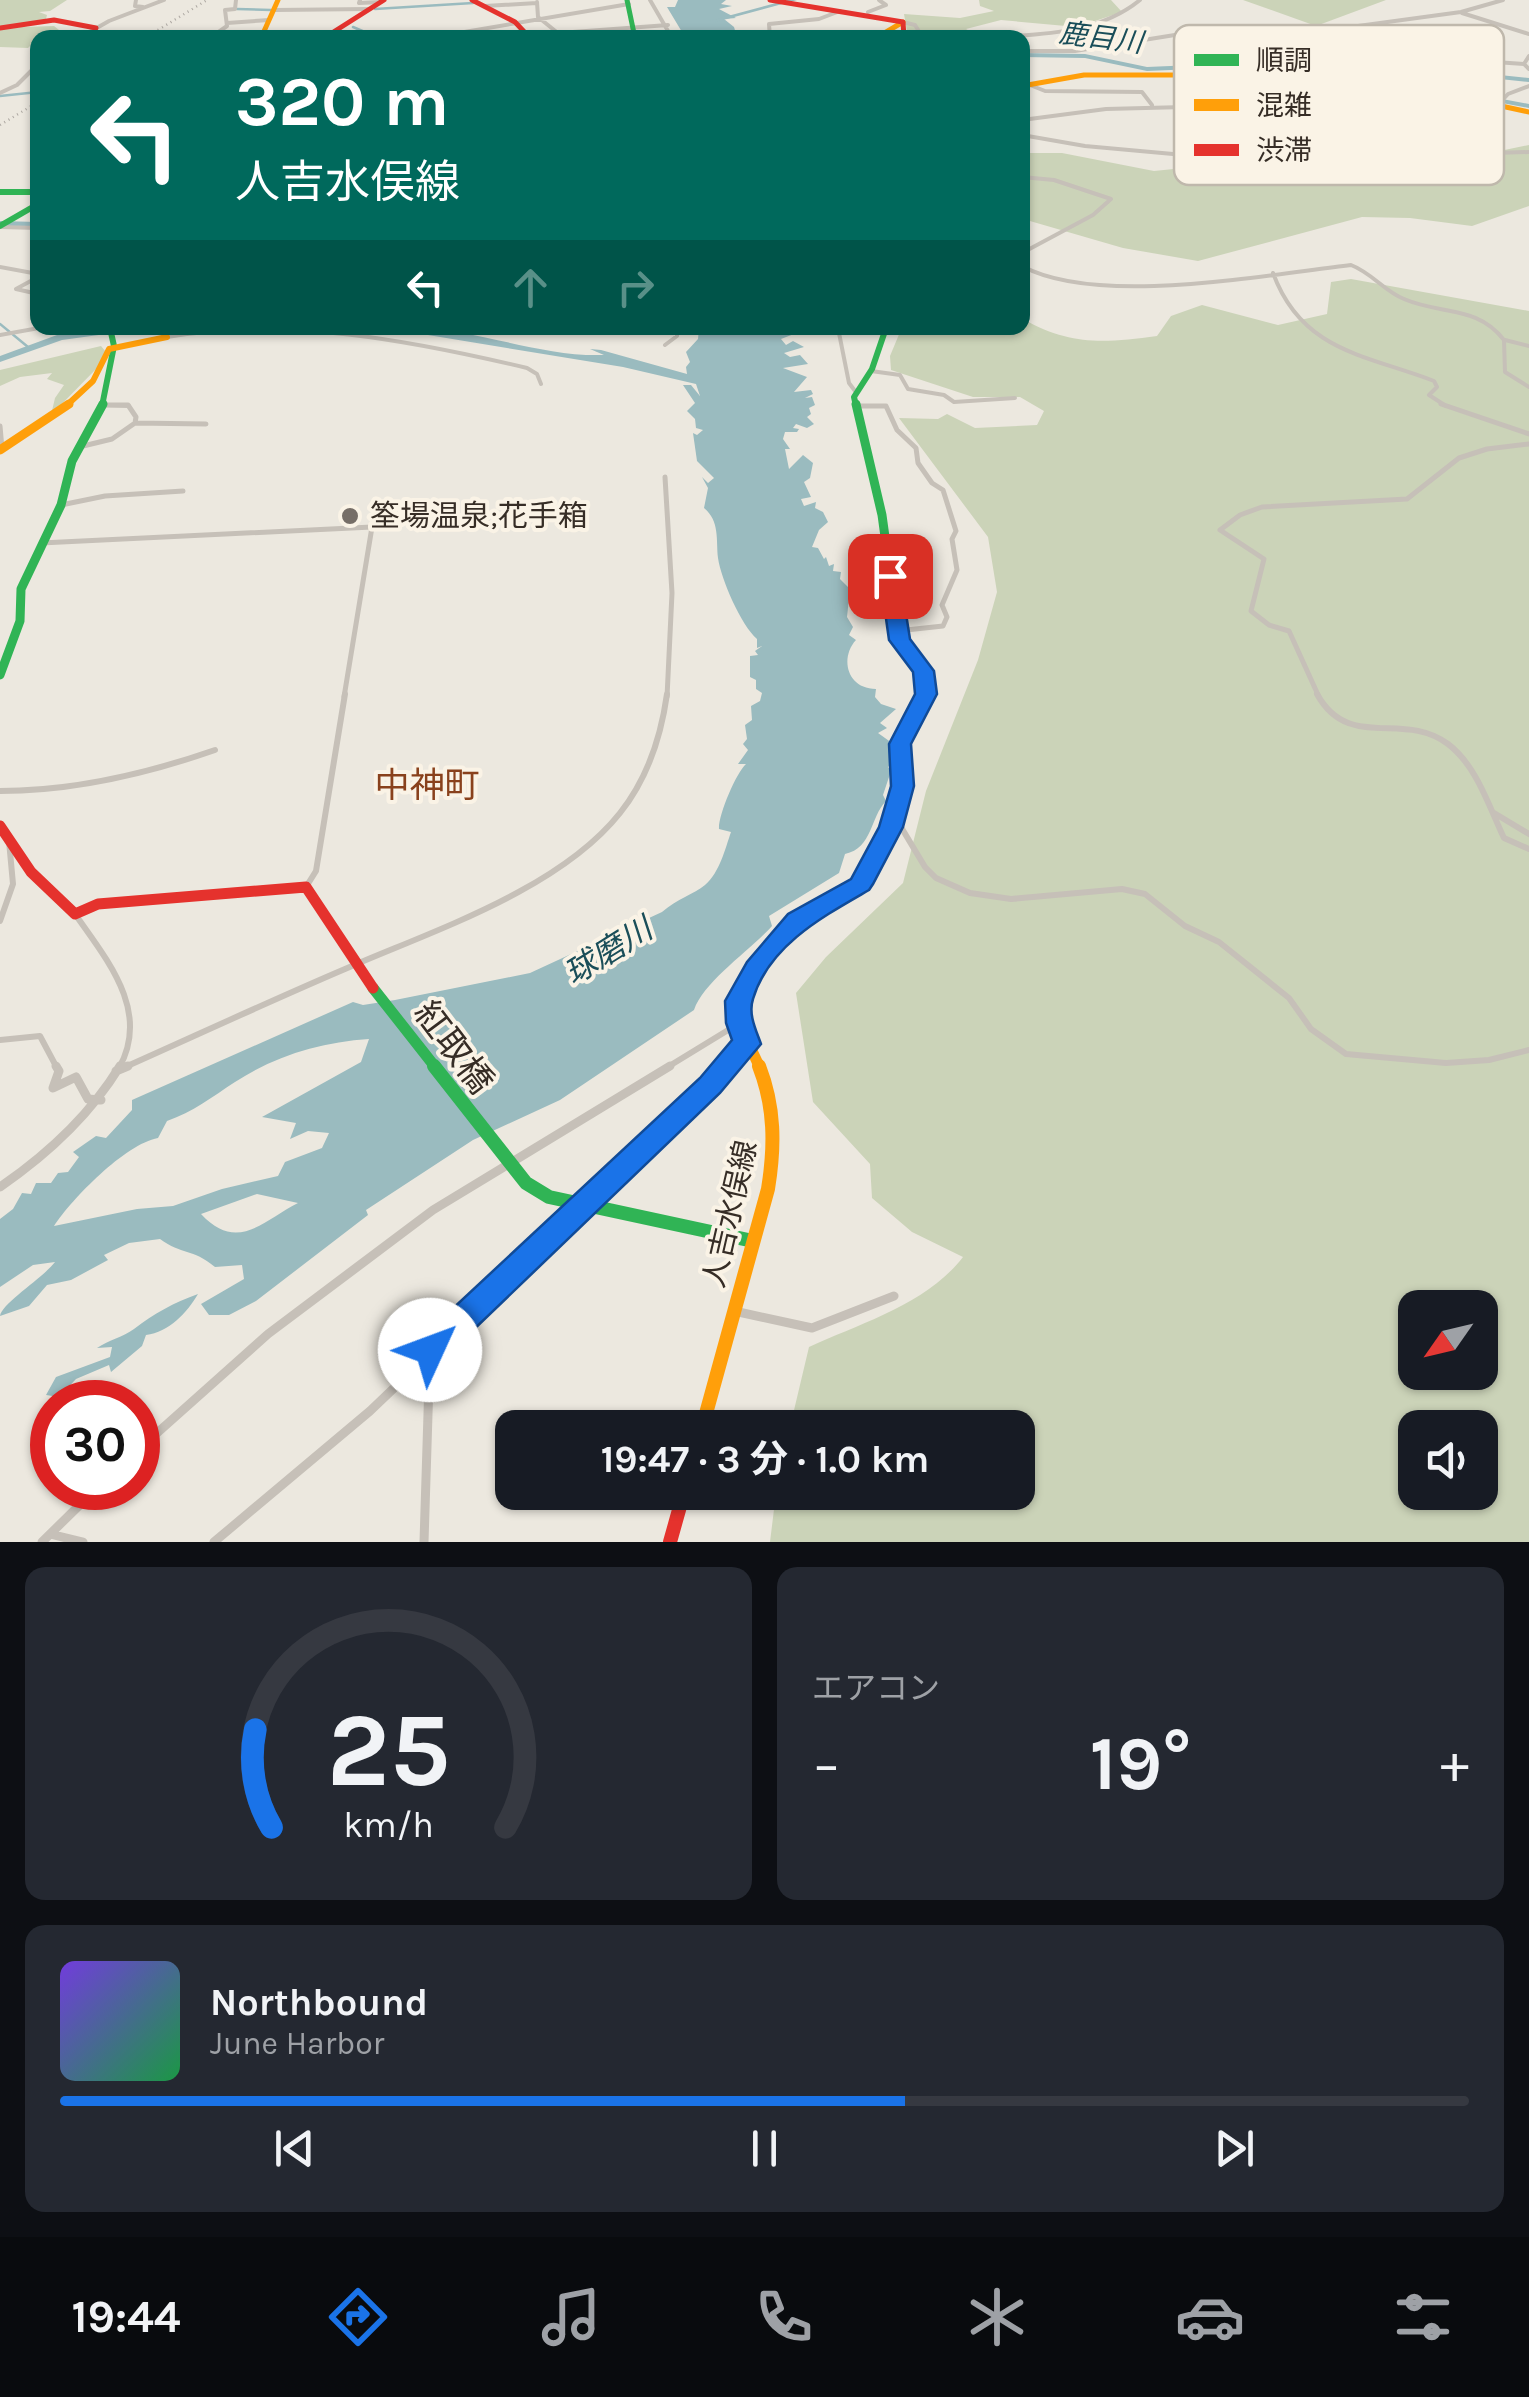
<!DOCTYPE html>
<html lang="ja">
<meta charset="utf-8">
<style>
body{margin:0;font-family:Karla,"Noto Sans JP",sans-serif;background:#242831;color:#f1f3f6;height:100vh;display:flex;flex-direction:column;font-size:38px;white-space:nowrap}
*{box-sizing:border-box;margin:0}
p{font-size:32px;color:#9ea1a6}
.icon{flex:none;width:55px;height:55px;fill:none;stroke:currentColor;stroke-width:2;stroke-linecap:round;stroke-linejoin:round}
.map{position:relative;height:1542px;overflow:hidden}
.sheet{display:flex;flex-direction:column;gap:25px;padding:25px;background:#0d0f14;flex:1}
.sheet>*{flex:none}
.hud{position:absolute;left:30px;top:30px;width:1000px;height:305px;border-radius:20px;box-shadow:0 2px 8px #0004;background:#00695c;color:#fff;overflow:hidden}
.needle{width:65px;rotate:236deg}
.tools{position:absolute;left:1398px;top:1290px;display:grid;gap:20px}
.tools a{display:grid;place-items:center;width:100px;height:100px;border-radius:20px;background:#171b24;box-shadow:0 2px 8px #0004;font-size:50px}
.speed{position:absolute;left:30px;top:1380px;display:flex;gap:20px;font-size:50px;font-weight:700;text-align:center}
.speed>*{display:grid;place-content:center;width:130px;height:130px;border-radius:50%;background:#171b24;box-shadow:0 2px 8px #0004;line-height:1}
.speed .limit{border:15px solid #d22;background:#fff;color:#111}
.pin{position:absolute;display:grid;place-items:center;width:85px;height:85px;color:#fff;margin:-42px;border-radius:20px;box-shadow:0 5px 15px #0006}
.me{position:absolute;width:110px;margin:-55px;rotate:47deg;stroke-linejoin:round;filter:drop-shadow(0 0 8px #0008)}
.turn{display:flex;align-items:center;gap:35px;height:210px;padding:0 40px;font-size:45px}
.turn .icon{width:130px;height:130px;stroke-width:2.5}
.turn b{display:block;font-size:70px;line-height:85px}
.lanes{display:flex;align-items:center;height:95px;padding:0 40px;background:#0003;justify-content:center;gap:50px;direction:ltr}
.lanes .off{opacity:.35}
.big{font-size:75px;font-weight:700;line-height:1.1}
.sheet .widget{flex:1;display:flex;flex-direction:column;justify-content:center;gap:15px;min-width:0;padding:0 35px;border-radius:20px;background:#242831}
.sheet .dial{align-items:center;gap:0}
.dial svg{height:260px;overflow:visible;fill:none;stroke:#363941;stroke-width:7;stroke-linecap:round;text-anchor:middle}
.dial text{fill:#f1f3f6;stroke:none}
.song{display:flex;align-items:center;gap:30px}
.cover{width:120px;height:120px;border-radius:15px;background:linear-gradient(135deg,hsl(260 70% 55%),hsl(140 70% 35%))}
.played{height:10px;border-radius:5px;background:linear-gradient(90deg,#1a73e8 60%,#363941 60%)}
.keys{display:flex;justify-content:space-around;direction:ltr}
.heat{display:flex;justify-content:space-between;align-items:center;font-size:55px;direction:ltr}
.sheet .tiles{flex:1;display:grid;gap:25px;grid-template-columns:1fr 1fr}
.widget:last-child{grid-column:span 2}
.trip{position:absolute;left:495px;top:1410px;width:540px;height:100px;border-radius:20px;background:#171b24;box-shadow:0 2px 8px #0004;font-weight:700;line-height:100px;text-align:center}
.tab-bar{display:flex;height:160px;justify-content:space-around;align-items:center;background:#090b0e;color:#9ea1a6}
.tab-bar .icon{width:70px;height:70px}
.tab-bar .selected{color:#1a73e8}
.tab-bar b{font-size:45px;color:#f1f3f6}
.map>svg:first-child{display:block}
</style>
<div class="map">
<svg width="1529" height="1542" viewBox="0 0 1529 1542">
<rect width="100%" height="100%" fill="#ece8df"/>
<path fill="#cbd3b8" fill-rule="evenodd" d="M0 0H67L50 11 39 12 47 15 46 19 22 27 54 26 59 30 38 38 28 48 0 47Z
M979 0H1111L1122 12 1077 27 1001 20 966 29 982 38 908 37 904 14 960 18 994 11 980 6Z
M1243 0H1386L1316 26Z
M1529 145V206L1472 226 1410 218 1362 217 1198 261 1123 248 1023 219V153H1062L1154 171 1301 156 1355 158 1423 167Z
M1351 279 1529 311V1542H770L776 1493 1018 1492V1428L790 1427 809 1347C861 1323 927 1304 963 1257L912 1232 872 1198 870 1164 813 1102 796 993 826 957 903 883 926 791 978 660 997 592 988 537 899 418 938 419 947 414 975 428 1037 425 1044 411 1020 397H973L891 370 890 356 900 332 898 328H1022L1023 319C1071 346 1104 343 1157 336L1171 316 1202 305 1278 325 1327 314 1331 282ZM1415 1308H1480V1372H1415ZM1415 1428H1480V1492H1415Z
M101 346 106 352 99 366 51 415 55 398 64 385 47 379 52 373 20 377 0 386V370Z"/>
<path fill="#9abbbf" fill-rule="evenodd" d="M678 0H726L721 4 732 6 719 9 736 18 724 19 734 27 737 37H685L667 7H675Z
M410 328C477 328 538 357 604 355L590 349 601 350 687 374 686 367 690 362 686 352 698 339 699 328H777L783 332 790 328 794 334 781 339 786 345 793 341 804 347 784 353 790 357 800 355 808 364 783 368 807 377 794 392 811 390 813 394 805 398 812 397 815 405 809 408 811 414 807 417 814 424 807 428 796 424 793 428 799 429 797 432H785L783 439 790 449H785L789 469 803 455 813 463 810 478 804 482 811 497 801 499 804 506 816 502 815 508 823 512 828 522 819 530 812 547 818 548 824 559 826 557 829 566 834 564 833 571 841 572 840 579 850 589 847 617 853 627 849 635 856 640C840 657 846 689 876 689L875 697 881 704 896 709 880 723 887 728 878 733 892 743 893 762 888 767 891 771 883 795 886 801C870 817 873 848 845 854L839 873 769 916 772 926C752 949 704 981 694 1010L560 1100 473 1140 366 1210 368 1215 256 1301 229 1315H209L201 1304 244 1279 242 1265 215 1267C192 1248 182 1255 160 1239L129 1243 104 1255 108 1260 71 1280 47 1285 29 1306 0 1316C2 1303 43 1278 55 1262L33 1265 0 1287V1219L13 1209 22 1193 31 1194 36 1183H51L58 1173 68 1172 79 1157 73 1152 96 1136 106 1138 132 1110V1100L353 1002 363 1005 395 1000 530 973 662 912C677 899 694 894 705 885 720 872 725 849 731 832L719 829C718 816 736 773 746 764H738L748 750 743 744 747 739 745 725 752 720 751 706 760 701 762 693 756 689V680L750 677V656L758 655 755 651 762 646 757 648V639C741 625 721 579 718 558 716 540 720 521 704 508L708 488 702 477 708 483 714 478 697 461 693 433 697 435 703 430 696 428 695 419 687 411 695 403 683 385H691L700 396 696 384 623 367 428 335 435 334ZM369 1039 361 1062 262 1117 296 1123 290 1139 308 1131 329 1133 322 1148 285 1162 278 1176 222 1189 173 1206 137 1209 54 1226C72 1199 125 1144 158 1138L167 1121C193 1112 212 1097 235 1082 275 1056 321 1042 369 1039ZM257 1194 298 1203C265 1219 238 1254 201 1214Z
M198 1294C187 1313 169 1332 146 1335L142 1346 111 1372 109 1365 76 1379 59 1397 46 1395 56 1377 110 1357 112 1347 97 1348C109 1340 123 1337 134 1329 155 1313 173 1303 198 1294Z"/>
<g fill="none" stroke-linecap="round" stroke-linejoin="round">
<path stroke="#9abbbf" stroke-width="2.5" d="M237 9 271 10
M375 9 473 3
M353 27 379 38
M0 96 38 92
M0 324 28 347"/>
<path fill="#9abbbf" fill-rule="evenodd" d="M787 0H797L712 23 709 21Z
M1022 53 1085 54 1147 67 1217 64 1291 77 1349 70 1529 104V108L1349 74 1291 81 1217 68 1147 71 1085 58 1022 57Z
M1404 65 1529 78V82L1404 69 1370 70 1367 68 1370 66Z
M0 221 38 222V228L0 227Z
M110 328H133L128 331 62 340 0 362V356L57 335Z"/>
<path stroke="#c6c0b8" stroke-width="4" d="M136 0 135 6 143 7
M360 0 359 3 381 2
M650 0 672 38
M537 2 538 17 564 38
M485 6 537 3
M275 10 369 9
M868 12 886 5 879 0
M1462 13 1529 34
M903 22 915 25 923 38
M227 23 269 20
M559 33 668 25
M1261 35 1326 41 1358 26 1461 12 1503 0
M79 38 109 21 164 0
M210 38 227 26 225 10 235 9 236 0
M429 38 629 4
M770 38 769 24 819 19 840 11
M983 38C1037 34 1096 36 1140 0
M1297 43 1379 54 1524 64
M1022 51H1075L1181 34 1250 37 1282 45 1331 80
M1529 56 1524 64 1529 69
M1176 65 1202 62 1214 33
M1237 79 1262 101
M1030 85 1045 91 1142 92 1152 105
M0 93 17 85 38 64
M1498 105 1508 94 1529 86
M1022 120 1106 109 1224 106 1291 98 1340 100 1419 95 1468 101
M1022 135 1085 146 1184 155 1280 147 1327 138 1461 154 1529 152
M1022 177 1054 180 1111 199 1093 215 1022 253
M0 227 38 228
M1022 266C1097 307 1265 275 1351 265 1372 273 1384 291 1404 299 1441 315 1477 305 1504 340L1505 372 1529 387
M0 267 38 274
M1273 273C1302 352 1367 355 1434 381L1437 387 1429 395 1446 406
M38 277 16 289 38 294
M838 328 849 383 855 391
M0 335 39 328
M167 337C288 317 409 340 527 368L537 374 541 384
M1505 340 1529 346
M665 345 677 336V328
M871 371 900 375 908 389 944 395 954 402 1015 398
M103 405 129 406
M857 406H886"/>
<path stroke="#c6c0b8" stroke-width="5" d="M1441 404 1529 434
M103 405H128L136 417 135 423
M857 406H886L897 430 916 448 918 463 932 483 943 490 956 531 952 539 957 570 942 605 947 617 943 626 897 631
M0 426 2 449
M79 447 112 439 135 423 206 424
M665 477 672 593 667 697
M61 505 105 496 183 491
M41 543 372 527 344 697
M1319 697 1289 631 1269 625 1251 611 1264 559 1220 530 1240 515 1262 507 1407 499 1459 458 1487 449 1529 444"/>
<path stroke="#c6c0b8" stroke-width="6" d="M1317 694C1349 752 1403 710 1448 744 1477 766 1489 807 1504 838L1529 849
M0 791C73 791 146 774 215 750
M1494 813 1529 834
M895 817 925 867 936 878 970 893 1011 899 1122 889 1145 894 1185 926 1219 942 1289 998 1311 1029 1346 1054 1446 1063 1489 1060 1529 1050
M306 887 316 871 345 694
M75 914C107 960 151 1011 119 1068
M0 921 13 884 9 841
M0 1040 40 1036 57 1068
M123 1068C197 1035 270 1001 345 969 432 931 559 890 620 813 648 778 661 737 667 694
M666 1068 738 1024
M721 1068 748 1044"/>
<path stroke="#c6c0b8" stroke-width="9" d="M56 1066 59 1071 53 1088 76 1077 88 1099 101 1100
M116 1071 128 1066
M0 1187C48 1154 90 1115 120 1066
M734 1311 812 1328 894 1296
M138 1450 268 1334 433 1210 670 1066
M50 1534 83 1542
M42 1542 97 1488
M214 1542 370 1411 682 1113 723 1066
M424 1542 430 1350"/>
<path stroke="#30b455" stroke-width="5" d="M627 0 635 38"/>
<path stroke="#30b455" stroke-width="6" d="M0 192H38
M0 226 38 204
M102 406 114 346 110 328
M856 406 854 397 872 369 886 328"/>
<path stroke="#30b455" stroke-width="9" d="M856 404 882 515 899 639 905 647
M0 675 20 621 21 589 61 505 72 461 103 404"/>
<path stroke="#30b455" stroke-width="11" d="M373 988 436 1068"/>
<path stroke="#30b455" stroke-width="14" d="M434 1066 526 1183 549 1197 753 1241"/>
<path stroke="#ff9f0a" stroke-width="5" d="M261 38 278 0
M876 38 903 22
M1022 86 1084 75H1199L1284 83 1372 78 1529 112"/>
<path stroke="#ff9f0a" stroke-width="6" d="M66 406 93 381 109 349 167 337"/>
<path stroke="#ff9f0a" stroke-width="9" d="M0 450 69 404
M905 647 924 671 925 697"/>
<path stroke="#ff9f0a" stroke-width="11" d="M760 1068 739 1023 741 991 797 920 860 884 891 827 902 786 900 744 926 694"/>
<path stroke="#ff9f0a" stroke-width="14" d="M702 1428 768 1189C775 1146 775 1107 759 1066"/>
<path stroke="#e5322d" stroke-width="5" d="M472 0 515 22 530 38
M770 0 903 22 904 38
M0 28 54 20 96 28
M324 38 384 0
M38 106 33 111 38 116"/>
<path stroke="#e5322d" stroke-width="11" d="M0 826 31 872 75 914 98 904 306 887 373 988"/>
<path stroke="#e5322d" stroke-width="14" d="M670 1542 684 1492"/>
<path stroke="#ada8a2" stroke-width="2.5" stroke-dasharray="1 4" stroke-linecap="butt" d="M145 38 207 0
M0 125 38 102"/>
</g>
<path fill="#1a73e8" stroke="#114b97" stroke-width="2.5" d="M890 570 900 576 910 639 934 671 937 694 911 744 914 786 903 827 873 884 869 890C824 916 769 945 753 999 748 1014 756 1030 761 1044L720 1093 442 1360 430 1365 419 1360 414 1350 419 1340 700 1078 732 1040 726 1023 725 1001 747 962 788 914 851 879 879 827 891 786 889 744 915 694 913 672 889 640 880 576Z"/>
<circle fill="#766e67" stroke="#faf3e6" stroke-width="4" cx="350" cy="516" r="10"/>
<g text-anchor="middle" stroke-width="8" stroke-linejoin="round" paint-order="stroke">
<g font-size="28" font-style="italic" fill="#1a4e59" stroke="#faf3e6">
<text transform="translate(1101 37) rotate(7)" y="10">鹿目川</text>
</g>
<g font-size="30" fill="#362d26" stroke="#faf3e6" text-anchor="start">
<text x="370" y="526">筌場温泉;花手箱</text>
</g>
<g font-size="30" fill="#362d26" stroke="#faf3e6">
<text transform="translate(730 1214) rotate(-77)" y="10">人吉水俣線</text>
</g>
<g font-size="32" font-style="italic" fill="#1a4e59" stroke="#faf3e6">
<text transform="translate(608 951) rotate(-32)" y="11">球磨川</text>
</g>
<g font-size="35" fill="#89411c" stroke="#faf3e6">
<text x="427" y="797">中神町</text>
</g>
<g font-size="35" fill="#362d26" stroke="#faf3e6">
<text transform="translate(454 1047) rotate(53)" y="12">紅取橋</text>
</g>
</g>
<rect x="1174" y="25" width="330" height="160" rx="15" fill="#faf3e6" stroke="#bfb8ac" stroke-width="2.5"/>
<rect x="1194" y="54" width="45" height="12" fill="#30b455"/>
<rect x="1194" y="99" width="45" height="12" fill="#ff9f0a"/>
<rect x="1194" y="144" width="45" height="12" fill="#e5322d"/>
<g font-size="28" fill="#362d26">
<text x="1256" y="70">順調</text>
<text x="1256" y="115">混雑</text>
<text x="1256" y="160">渋滞</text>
</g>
</svg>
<div class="tools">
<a><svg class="needle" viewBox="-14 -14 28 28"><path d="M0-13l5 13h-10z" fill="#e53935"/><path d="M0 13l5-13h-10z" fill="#9ea1a6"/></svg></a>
<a><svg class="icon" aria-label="sound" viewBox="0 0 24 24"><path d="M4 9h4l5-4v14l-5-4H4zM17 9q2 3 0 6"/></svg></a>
</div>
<div class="speed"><div class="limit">30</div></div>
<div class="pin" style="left:890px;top:576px;background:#d93025"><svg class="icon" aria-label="arrive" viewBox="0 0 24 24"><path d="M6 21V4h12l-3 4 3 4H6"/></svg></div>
<svg class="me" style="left:430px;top:1350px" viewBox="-20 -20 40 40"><circle r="19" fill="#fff"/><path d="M0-13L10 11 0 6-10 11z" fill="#1a73e8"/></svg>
<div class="trip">19:47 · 3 分 · 1.0 km</div>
<div class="hud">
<div class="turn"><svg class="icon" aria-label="left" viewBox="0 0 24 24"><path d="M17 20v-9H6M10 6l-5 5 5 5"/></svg><div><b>320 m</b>人吉水俣線</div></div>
<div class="lanes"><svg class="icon" aria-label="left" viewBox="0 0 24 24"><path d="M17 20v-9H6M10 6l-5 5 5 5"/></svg><svg class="icon off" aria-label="ahead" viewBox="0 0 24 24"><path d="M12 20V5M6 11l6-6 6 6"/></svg><svg class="icon off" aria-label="right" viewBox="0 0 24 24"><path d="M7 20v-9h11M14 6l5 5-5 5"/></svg></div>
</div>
</div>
<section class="sheet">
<div class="tiles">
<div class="widget dial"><svg viewBox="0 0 100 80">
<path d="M14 69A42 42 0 1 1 86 69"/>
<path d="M14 69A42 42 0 0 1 9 39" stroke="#1a73e8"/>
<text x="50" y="56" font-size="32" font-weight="700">25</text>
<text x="50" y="72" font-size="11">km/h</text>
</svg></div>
<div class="widget"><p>エアコン</p>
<div class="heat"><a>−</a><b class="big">19°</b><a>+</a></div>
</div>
<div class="widget">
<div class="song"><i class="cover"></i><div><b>Northbound</b><p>June Harbor</p></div></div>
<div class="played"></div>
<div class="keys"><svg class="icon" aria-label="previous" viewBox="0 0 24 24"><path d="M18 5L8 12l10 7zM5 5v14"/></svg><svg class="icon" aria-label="pause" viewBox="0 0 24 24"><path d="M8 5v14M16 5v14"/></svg><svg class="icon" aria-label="next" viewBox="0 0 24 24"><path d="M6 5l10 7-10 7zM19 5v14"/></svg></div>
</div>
</div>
</section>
<nav class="tab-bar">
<b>19:44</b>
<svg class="icon selected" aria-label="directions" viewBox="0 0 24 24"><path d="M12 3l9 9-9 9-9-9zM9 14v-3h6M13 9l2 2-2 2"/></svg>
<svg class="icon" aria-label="music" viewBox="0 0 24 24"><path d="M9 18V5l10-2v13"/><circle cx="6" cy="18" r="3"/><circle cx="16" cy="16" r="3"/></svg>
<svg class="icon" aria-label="phone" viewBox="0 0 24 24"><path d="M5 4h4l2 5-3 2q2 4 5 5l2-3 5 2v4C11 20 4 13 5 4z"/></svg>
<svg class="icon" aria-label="climate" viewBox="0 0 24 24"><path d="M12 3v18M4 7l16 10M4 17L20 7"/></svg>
<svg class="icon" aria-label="car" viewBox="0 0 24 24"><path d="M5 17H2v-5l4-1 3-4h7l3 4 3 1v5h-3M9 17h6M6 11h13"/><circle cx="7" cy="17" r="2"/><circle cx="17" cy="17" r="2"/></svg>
<svg class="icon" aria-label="filters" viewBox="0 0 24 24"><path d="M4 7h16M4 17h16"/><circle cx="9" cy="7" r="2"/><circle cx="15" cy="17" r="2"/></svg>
</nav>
